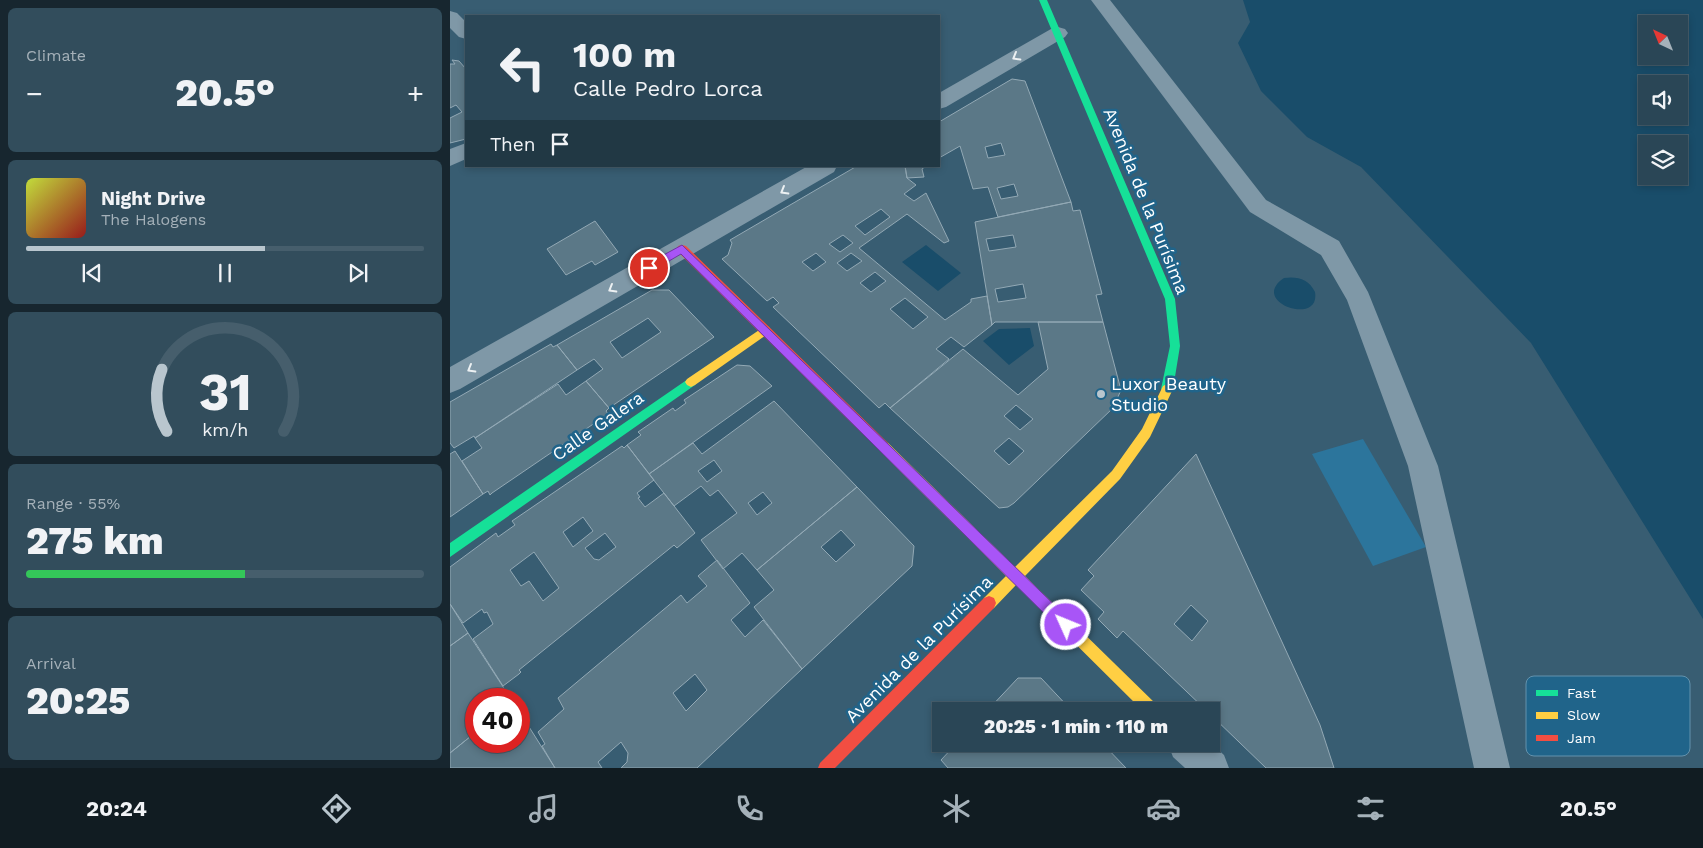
<!DOCTYPE html>
<meta charset="utf-8">
<style>
body{margin:0;font-family:"Work Sans",sans-serif;background:#324d5c;color:#f1f3f6;height:100vh;display:flex;flex-direction:column;font-size:19px;white-space:nowrap}
*{box-sizing:border-box;margin:0}
p{font-size:16px;color:#a5b1b9}
.icon{flex:none;width:28px;height:28px;fill:none;stroke:currentColor;stroke-width:2;stroke-linecap:round;stroke-linejoin:round}
.map{position:relative;flex:1;overflow:hidden}
.details{display:flex;flex-direction:column;gap:8px;padding:8px;background:#17262f;width:450px}
.details>*{flex:none}
.banner{position:absolute;left:15px;top:15px;width:475px;height:152px;border-radius:0px;box-shadow:0 2px 8px #0003,0 0 0 1px #465e6c;background:#2a4656;color:#f1f3f6;overflow:hidden}
.needle{width:32px;rotate:317deg}
.fabs{position:absolute;left:1188px;top:15px;display:grid;gap:10px}
.fabs a{display:grid;place-items:center;width:50px;height:50px;border-radius:0px;background:#2a4656;box-shadow:0 2px 8px #0003,0 0 0 1px #465e6c;font-size:25px}
.speed{position:absolute;left:15px;top:688px;display:flex;gap:10px;font-size:25px;font-weight:700;text-align:center}
.speed>*{display:grid;place-content:center;width:65px;height:65px;border-radius:50%;background:#2a4656;box-shadow:0 2px 8px #0003,0 0 0 1px #465e6c;line-height:1}
.speed .limit{border:8px solid #d22;background:#fff;color:#111}
.pin{position:absolute;display:grid;place-items:center;width:42px;height:42px;color:#fff;margin:-21px;border:2px solid #fff;border-radius:50%;box-shadow:0 1px 5px #0007}
.me{position:absolute;width:55px;margin:-28px;rotate:314deg;stroke-linejoin:round;filter:drop-shadow(0 0 4px #0008)}
.turn{display:flex;align-items:center;gap:18px;height:105px;padding:0 25px;font-size:22px}
.turn .icon{width:65px;height:65px;stroke-width:2.5}
.turn b{display:block;font-size:35px;line-height:42px}
.then{display:flex;align-items:center;height:48px;padding:0 25px;background:#0003;gap:10px;font-size:19px}
.big{font-size:38px;font-weight:800;line-height:1.1}
.details .widget{flex:1;display:flex;flex-direction:column;justify-content:center;gap:8px;min-width:0;padding:0 18px;border-radius:8px;background:#324d5c}
.details .dial{align-items:center;gap:0}
.dial svg{height:130px;overflow:visible;fill:none;stroke:#465e6c;stroke-width:7;stroke-linecap:round;text-anchor:middle}
.dial text{fill:#f1f3f6;stroke:none}
.song{display:flex;align-items:center;gap:15px}
.cover{width:60px;height:60px;border-radius:8px;background:linear-gradient(135deg,hsl(70 70% 55%),hsl(0 70% 35%))}
.played{height:5px;border-radius:2px;background:linear-gradient(90deg,#b9c6ce 60%,#465e6c 60%)}
.keys{display:flex;justify-content:space-around;direction:ltr}
.heat{display:flex;justify-content:space-between;align-items:center;font-size:28px;direction:ltr}
.charge{height:8px;border-radius:4px;background:linear-gradient(90deg,#34c759 55%,#465e6c 0)}
.trip{position:absolute;left:482px;top:702px;width:288px;height:50px;border-radius:0px;background:#2a4656;box-shadow:0 2px 8px #0003,0 0 0 1px #465e6c;font-weight:800;line-height:50px;text-align:center}
.tab-bar{display:flex;height:80px;justify-content:space-around;align-items:center;background:#111c22;color:#a5b1b9}
.tab-bar .icon{width:35px;height:35px}
.tab-bar .selected{color:#b9c6ce}
.tab-bar b{font-size:22px;color:#f1f3f6}
main{display:flex;flex:1;min-height:0}
.map>svg:first-child{display:block}
</style>
<main>
<section class="details">
<div class="widget"><p>Climate</p>
<div class="heat"><a>−</a><b class="big">20.5°</b><a>+</a></div>
</div>
<div class="widget">
<div class="song"><i class="cover"></i><div><b>Night Drive</b><p>The Halogens</p></div></div>
<div class="played"></div>
<div class="keys"><svg class="icon" aria-label="previous" viewBox="0 0 24 24"><path d="M18 5L8 12l10 7zM5 5v14"/></svg><svg class="icon" aria-label="pause" viewBox="0 0 24 24"><path d="M8 5v14M16 5v14"/></svg><svg class="icon" aria-label="next" viewBox="0 0 24 24"><path d="M6 5l10 7-10 7zM19 5v14"/></svg></div>
</div>
<div class="widget dial"><svg viewBox="0 0 100 80">
<path d="M14 69A42 42 0 1 1 86 69"/>
<path d="M14 69A42 42 0 0 1 11 31" stroke="#b9c6ce"/>
<text x="50" y="56" font-size="32" font-weight="700">31</text>
<text x="50" y="72" font-size="11">km/h</text>
</svg></div>
<div class="widget"><p>Range · 55%</p><b class="big">275 km</b><div class="charge"></div></div>
<div class="widget"><p>Arrival</p><b class="big">20:25</b></div>
</section>
<div class="map">
<svg width="1253" height="768" viewBox="0 0 1253 768">
<rect width="100%" height="100%" fill="#385d72"/>
<path fill="#2c759c" d="M913 439 976 547 923 566 862 454Z"/>
<path fill="#194d6a" fill-rule="evenodd" d="M793 0H1253V619L1081 343 911 167 857 137 811 91 788 43 800 22ZM1196 24H1229V56H1196ZM1196 84H1229V116H1196ZM1196 144H1229V176H1196Z
M476 245 511 273 488 291 452 262Z
M834 278C847 276 859 279 865 292 871 327 798 302 834 278Z
M580 328 584 346 559 365 533 341 549 329Z"/>
<path fill="#5b7887" stroke="#93a9b5" fill-rule="evenodd" d="M2 60 9 61 16 69V139L0 143V118L12 112 6 105 0 108V64H5Z
M562 79 575 81 621 202 548 217 538 187 523 189 510 146 489 158V122ZM551 143 555 155 538 158 535 147ZM564 184 568 196 551 199 547 188Z
M407 166H455L457 178 466 185 454 194 464 201 476 193 499 241 494 243 457 214 409 248 495 320 521 302V299L537 296 542 325 514 347 501 337 486 349 499 359 440 408 435 403 429 408 323 307 329 303 323 297 317 301 272 259 278 255 282 243 280 240ZM431 209 440 217 415 235 405 226ZM393 235 403 243 390 252 379 244ZM366 253 376 262 363 271 352 262ZM401 253 412 261 397 271 387 263ZM425 272 436 281 421 292 410 283ZM455 298 478 317 463 329 440 309Z
M455 166H476L472 169 474 177 457 178Z
M621 202 623 211 630 210 652 294 646 295 653 322H545L542 325 525 222ZM563 235 566 247 539 251 536 239ZM573 284 576 298 548 302 545 289Z
M145 221 168 252 145 265 142 261 116 275 97 249Z
M202 290H219L264 337 159 408 136 381 153 369 144 359 127 370 107 345ZM198 318 211 332 172 358 160 342Z
M588 322H653L671 390 663 408 564 503 558 507 549 508 440 408 513 349 568 395 598 369ZM566 405 583 419 570 430 554 416ZM559 438 574 451 559 465 544 451Z
M101 344 103 347 107 345 127 370 25 438 24 436 4 448 0 443V402Z
M287 365 300 366 322 386 199 474 177 445 191 435 188 432 223 408 225 411 236 403 234 400Z
M136 381 159 408 156 411 158 414 42 493 40 495 38 491 33 494 12 461 32 448 25 438 108 384 116 395Z
M324 401 407 487 307 570 292 553 273 569 251 540 287 513 268 490 260 496 251 486 224 506 199 474 243 443 252 454ZM264 460 272 471 257 482 248 471ZM313 492 322 503 307 515 298 503Z
M177 445 204 480 187 493 190 497 188 498 195 507 214 493 245 533 227 548 224 545 69 670 71 672 69 674 53 686 23 639 43 624 37 612 34 613 32 609 13 623 0 604V567L46 533 48 537 65 525 62 521 172 446 174 448ZM133 517 143 531 123 547 113 532ZM155 533 166 547 149 560 144 559 135 548ZM84 552 109 588 93 601 79 581 71 586 60 570Z
M5 451 33 494 0 517V454Z
M746 454 870 725 884 768H816L761 715V711H757L673 631 667 638 648 619 654 612 631 590 644 576 638 570ZM741 605 758 621 742 641 724 624Z
M407 487 464 546 462 566 352 669 304 607 324 590 307 570ZM391 530 405 545 386 562 371 547Z
M267 560 300 603 281 620 295 637 313 620 352 669 247 768H171L177 762 178 753 171 742 148 762 152 768H105L92 746 95 744 88 732 114 709 108 698 231 595 237 603 257 586 248 576ZM245 674 257 690 236 711 223 693Z
M0 604 18 633 0 646Z
M18 633 61 699H26V732L0 753V646Z
M568 678H591L622 711H537Z
M69 711 105 768H0V753L26 732V741H69Z
M506 744H653L676 768H498L491 760Z"/>
<g fill="none" stroke-linecap="round" stroke-linejoin="round">
<path fill="#7f98a7" fill-rule="evenodd" d="M641 0H660L816 200 889 241 918 292 988 466 1060 768H1024L958 466 897 300 871 255 800 212Z
M0 11 7 13 16 22V39L9 37 0 28Z
M608 27 615 29 618 33 615 37 496 107 489 109V93L601 29Z
M16 143V159L0 166V149Z
M358 166H387L384 172 10 389 0 393V367Z
M761 743 774 755 779 768H735L723 757 718 744Z"/>
<path fill="#16e098" fill-rule="evenodd" d="M589 0H597L725 299 730 346 723 389 721 392 717 394 713 392 711 389 720 346 715 299Z
M241 377 245 379 247 382 245 385 0 557V543Z"/>
<path fill="#ffcf43" fill-rule="evenodd" d="M315 326 319 327 320 330 319 333 245 385 241 387 237 385 235 382 237 379Z
M717 384 721 386 723 389 700 437 670 479 575 576 708 706 710 711H693L566 585 544 608 539 610 534 608 532 603 534 598 556 576 430 451 428 447 430 443 434 442 438 443 565 567 662 471 692 429 713 386Z"/>
<path fill="#f24e42" fill-rule="evenodd" d="M232 245 236 246 438 443 440 447 438 451 434 452 430 451 228 252 227 249 228 246Z
M539 596 544 598 546 603 544 608 385 768H368L370 763 534 598Z"/>
</g>
<defs><path id="oneway-chevron" d="M-2-3.5L2.5 0L-2 3.5" fill="none" stroke-width="1.6" stroke-linecap="round" stroke-linejoin="round" transform="scale(1.25)"/></defs>
<g stroke="#ecf0f2">
<use href="#oneway-chevron" transform="translate(566 57) rotate(150)"/>
<use href="#oneway-chevron" transform="translate(334 191) rotate(150)"/>
<use href="#oneway-chevron" transform="translate(162 289) rotate(150)"/>
<use href="#oneway-chevron" transform="translate(21 369) rotate(150)"/>
</g>
<path fill="#a855f7" stroke="#6d37a1" d="M232 245 620 620 622 625 620 630 616 632 611 630 231 254 202 271H195V265Z"/>
<circle fill="#b9c6ce" stroke="#20648a" stroke-width="2" cx="651" cy="394" r="5"/>
<g text-anchor="middle" stroke-width="5" stroke-linejoin="round" paint-order="stroke">
<g font-size="18" fill="#fff" stroke="#20648a">
<text transform="translate(696 201) rotate(68)" y="6">Avenida de la Purísima</text>
<text transform="translate(148 426) rotate(-35)" y="6">Calle Galera</text>
<text transform="translate(469 649) rotate(-45)" y="6">Avenida de la Purísima</text>
</g>
<g font-size="18" fill="#fff" stroke="#20648a" text-anchor="start">
<text x="661" y="390">Luxor Beauty<tspan x="661" dy="21">Studio</tspan></text>
</g>
</g>
<rect x="1076" y="676" width="164" height="80" rx="8" fill="#20648a" stroke="#6392ad" stroke-width="1"/>
<rect x="1086" y="690" width="22" height="6" fill="#16e098"/>
<rect x="1086" y="712" width="22" height="7" fill="#ffcf43"/>
<rect x="1086" y="735" width="22" height="6" fill="#f24e42"/>
<g font-size="14" fill="#fff">
<text x="1117" y="698">Fast</text>
<text x="1117" y="720">Slow</text>
<text x="1117" y="743">Jam</text>
</g>
</svg>
<div class="fabs">
<a><svg class="needle" viewBox="-14 -14 28 28"><path d="M0-13l5 13h-10z" fill="#e53935"/><path d="M0 13l5-13h-10z" fill="#a5b1b9"/></svg></a>
<a><svg class="icon" aria-label="sound" viewBox="0 0 24 24"><path d="M4 9h4l5-4v14l-5-4H4zM17 9q2 3 0 6"/></svg></a>
<a><svg class="icon" aria-label="layers" viewBox="0 0 24 24"><path d="M12 4l9 5-9 5-9-5zM3 14l9 5 9-5"/></svg></a>
</div>
<div class="speed"><div class="limit">40</div></div>
<div class="pin" style="left:199px;top:268px;background:#d93025"><svg class="icon" aria-label="arrive" viewBox="0 0 24 24"><path d="M6 21V4h12l-3 4 3 4H6"/></svg></div>
<svg class="me" style="left:616px;top:625px" viewBox="-20 -20 40 40"><circle r="17" fill="#a855f7" stroke="#fff" stroke-width="3"/><path d="M0-11L8 9 0 5-8 9z" fill="#fff"/></svg>
<div class="trip">20:25 · 1 min · 110 m</div>
<div class="banner">
<div class="turn"><svg class="icon" aria-label="left" viewBox="0 0 24 24"><path d="M17 20v-9H6M10 6l-5 5 5 5"/></svg><div><b>100 m</b>Calle Pedro Lorca</div></div>
<div class="then">Then<svg class="icon" aria-label="arrive" viewBox="0 0 24 24"><path d="M6 21V4h12l-3 4 3 4H6"/></svg></div>
</div>
</div>
</main>
<nav class="tab-bar">
<b>20:24</b>
<svg class="icon selected" aria-label="directions" viewBox="0 0 24 24"><path d="M12 3l9 9-9 9-9-9zM9 14v-3h6M13 9l2 2-2 2"/></svg>
<svg class="icon" aria-label="music" viewBox="0 0 24 24"><path d="M9 18V5l10-2v13"/><circle cx="6" cy="18" r="3"/><circle cx="16" cy="16" r="3"/></svg>
<svg class="icon" aria-label="phone" viewBox="0 0 24 24"><path d="M5 4h4l2 5-3 2q2 4 5 5l2-3 5 2v4C11 20 4 13 5 4z"/></svg>
<svg class="icon" aria-label="climate" viewBox="0 0 24 24"><path d="M12 3v18M4 7l16 10M4 17L20 7"/></svg>
<svg class="icon" aria-label="car" viewBox="0 0 24 24"><path d="M5 17H2v-5l4-1 3-4h7l3 4 3 1v5h-3M9 17h6M6 11h13"/><circle cx="7" cy="17" r="2"/><circle cx="17" cy="17" r="2"/></svg>
<svg class="icon" aria-label="filters" viewBox="0 0 24 24"><path d="M4 7h16M4 17h16"/><circle cx="9" cy="7" r="2"/><circle cx="15" cy="17" r="2"/></svg>
<b>20.5°</b>
</nav>
